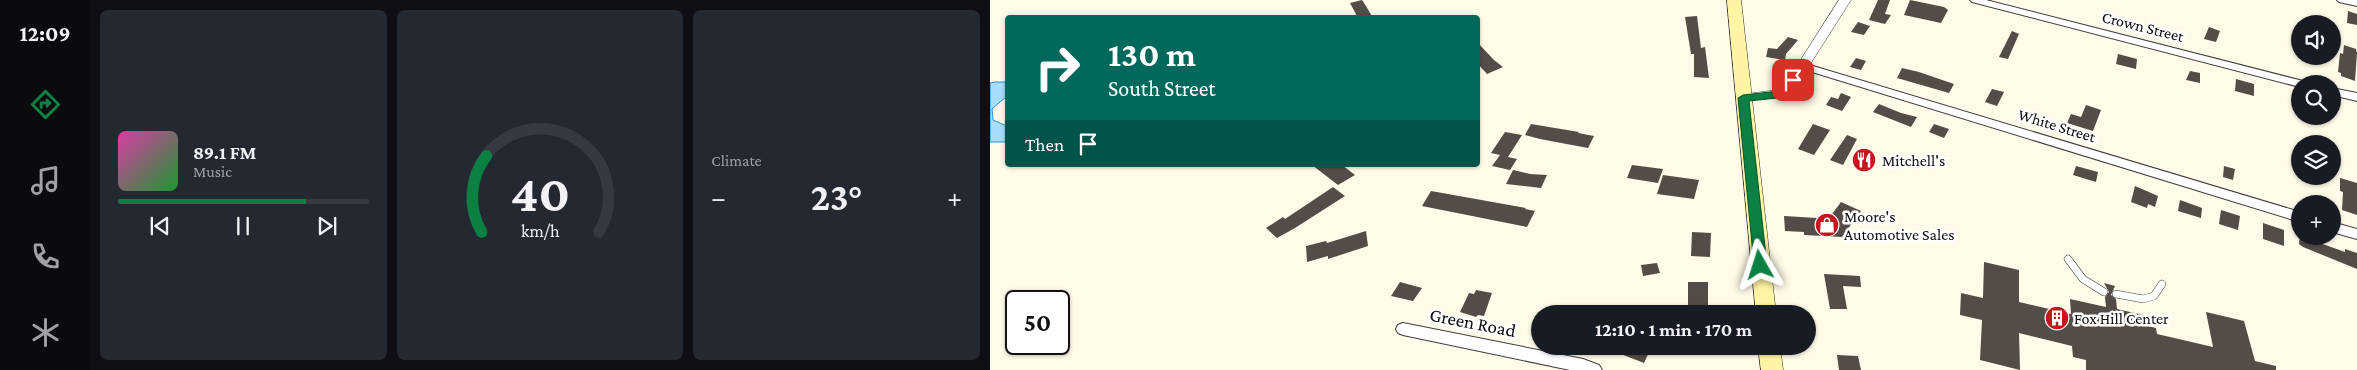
<!DOCTYPE html>
<meta charset="utf-8">
<style>
body{margin:0;font-family:"Crimson Pro",serif;background:#242831;color:#f1f3f6;height:100vh;display:flex;flex-direction:column;font-size:19px;white-space:nowrap}
*{box-sizing:border-box;margin:0}
p{font-size:16px;color:#9ea1a6}
.icon{flex:none;width:28px;height:28px;fill:none;stroke:currentColor;stroke-width:2;stroke-linecap:round;stroke-linejoin:round}
.map{position:relative;flex:1;overflow:hidden}
.drawer{display:flex;flex-direction:column;gap:10px;padding:10px;background:#0d0f14;width:900px}
.drawer>*{flex:none}
.top-card{position:absolute;left:15px;top:15px;width:475px;height:152px;border-radius:5px;box-shadow:0 1px 4px #0004;background:#00695c;color:#fff;overflow:hidden}
.buttons{position:absolute;left:1301px;top:15px;display:grid;gap:10px}
.buttons a{display:grid;place-items:center;width:50px;height:50px;border-radius:50%;background:#171b24;box-shadow:0 1px 4px #0004;font-size:25px}
.speed{position:absolute;left:15px;top:290px;display:flex;gap:10px;font-size:25px;font-weight:700;text-align:center}
.speed>*{display:grid;place-content:center;width:65px;height:65px;border-radius:50%;background:#171b24;box-shadow:0 1px 4px #0004;line-height:1}
.speed .limit{border:2px solid #111;border-radius:8px;background:#fff;color:#111}
.pin{position:absolute;display:grid;place-items:center;width:42px;height:42px;color:#fff;margin:-21px;border-radius:10px;box-shadow:0 2px 8px #0006}
.me{position:absolute;width:55px;margin:-28px;rotate:354deg;stroke-linejoin:round;filter:drop-shadow(0 0 4px #0008)}
.turn{display:flex;align-items:center;gap:18px;height:105px;padding:0 20px;font-size:22px}
.turn .icon{width:65px;height:65px;stroke-width:2.5}
.turn b{display:block;font-size:35px;line-height:42px}
.then{display:flex;align-items:center;height:48px;padding:0 20px;background:#0003;gap:10px;font-size:19px}
.big{font-size:38px;font-weight:700;line-height:1.1}
.drawer .widget{flex:1;display:flex;flex-direction:column;justify-content:center;gap:8px;min-width:0;padding:0 18px;border-radius:8px;background:#242831}
.drawer .dial{align-items:center;gap:0}
.dial svg{height:130px;overflow:visible;fill:none;stroke:#363941;stroke-width:7;stroke-linecap:round;text-anchor:middle}
.dial text{fill:#f1f3f6;stroke:none}
.song{display:flex;align-items:center;gap:15px}
.cover{width:60px;height:60px;border-radius:8px;background:linear-gradient(135deg,hsl(320 70% 55%),hsl(130 70% 35%))}
.played{height:5px;border-radius:2px;background:linear-gradient(90deg,#0b8043 75%,#363941 75%)}
.keys{display:flex;justify-content:space-around;direction:ltr}
.heat{display:flex;justify-content:space-between;align-items:center;font-size:28px;direction:ltr}
.drawer .tiles{flex:1;display:grid;gap:10px;grid-template-columns:repeat(3,1fr)}
.trip{position:absolute;left:541px;top:305px;width:285px;height:50px;border-radius:25px;background:#171b24;box-shadow:0 1px 4px #0004;font-weight:700;line-height:50px;text-align:center}
main{display:flex;flex:1;min-height:0}
.tab-bar{display:flex;flex-direction:column;width:90px;justify-content:space-around;align-items:center;background:#090b0e;color:#9ea1a6}
.tab-bar .icon{width:35px;height:35px}
.tab-bar .active{color:#0b8043}
.tab-bar b{font-size:22px;color:#f1f3f6}
.map>svg:first-child{display:block}
</style>
<main>
<nav class="tab-bar">
<b>12:09</b>
<svg class="icon active" aria-label="directions" viewBox="0 0 24 24"><path d="M12 3l9 9-9 9-9-9zM9 14v-3h6M13 9l2 2-2 2"/></svg>
<svg class="icon" aria-label="music" viewBox="0 0 24 24"><path d="M9 18V5l10-2v13"/><circle cx="6" cy="18" r="3"/><circle cx="16" cy="16" r="3"/></svg>
<svg class="icon" aria-label="phone" viewBox="0 0 24 24"><path d="M5 4h4l2 5-3 2q2 4 5 5l2-3 5 2v4C11 20 4 13 5 4z"/></svg>
<svg class="icon" aria-label="climate" viewBox="0 0 24 24"><path d="M12 3v18M4 7l16 10M4 17L20 7"/></svg>
</nav>
<section class="drawer">
<div class="tiles">
<div class="widget">
<div class="song"><i class="cover"></i><div><b>89.1 FM</b><p>Music</p></div></div>
<div class="played"></div>
<div class="keys"><svg class="icon" aria-label="previous" viewBox="0 0 24 24"><path d="M18 5L8 12l10 7zM5 5v14"/></svg><svg class="icon" aria-label="pause" viewBox="0 0 24 24"><path d="M8 5v14M16 5v14"/></svg><svg class="icon" aria-label="next" viewBox="0 0 24 24"><path d="M6 5l10 7-10 7zM19 5v14"/></svg></div>
</div>
<div class="widget dial"><svg viewBox="0 0 100 80">
<path d="M14 69A42 42 0 1 1 86 69"/>
<path d="M14 69A42 42 0 0 1 17 22" stroke="#0b8043"/>
<text x="50" y="56" font-size="32" font-weight="700">40</text>
<text x="50" y="72" font-size="11">km/h</text>
</svg></div>
<div class="widget"><p>Climate</p>
<div class="heat"><a>−</a><b class="big">23°</b><a>+</a></div>
</div>
</div>
</section>
<div class="map">
<svg width="1367" height="370" viewBox="0 0 1367 370">
<rect width="100%" height="100%" fill="#fffbe8"/>
<path fill="#a7dcfc" stroke="#2792db" d="M5 82H17V96L2 109 3 120 17 126V142H0V83Z"/>
<path fill="#544c46" d="M372 0 376 6 383 18H368L360 3Z
M888 0H900L895 14 901 15 895 24 879 20Z
M920 0 954 7 958 10 951 23 914 15Z
M1358 11 1367 14V25L1357 23Z
M707 16 711 48 715 47 719 78 704 77V54H701L695 17Z
M868 22 880 26 874 35 861 32Z
M1219 27 1230 31 1226 42 1214 39Z
M1022 31 1029 34 1018 59 1009 57Z
M798 37 808 40 796 54 795 60 776 57 778 48 787 49Z
M488 43 504 60 513 67 497 74 488 64Z
M1354 45 1366 49 1367 53 1365 81 1351 76V73L1348 72 1350 53 1353 54Z
M1128 54 1147 59 1146 69 1126 64Z
M866 58 876 61 871 70 860 67Z
M912 68 929 72 964 84 959 93 907 78Z
M1200 71 1210 73V83L1196 80Z
M1246 79 1264 84V96L1245 91Z
M1002 89 1014 92 1007 106 995 102Z
M851 93 861 97 852 111 836 105 841 97 848 99Z
M889 104 911 113 927 117 921 127 883 112Z
M1096 105 1111 110 1103 131 1077 123 1081 114 1091 117Z
M541 124 589 132 588 133 604 136 598 148 550 139 535 135Z
M823 124 840 130 824 155 808 149Z
M944 124 959 129 954 138 939 132Z
M515 132 532 135 518 157 527 159 520 170 502 166 510 155 501 153Z
M857 135 867 139 853 165 840 160Z
M322 165H352L365 175 348 185Z
M642 165 673 169 668 183 637 178Z
M1086 166 1108 172 1106 182 1083 175Z
M1234 166 1245 169 1243 180 1233 177Z
M523 170 540 174 557 175 551 188 516 184Z
M673 175 709 180 704 199 667 194Z
M1350 178 1367 183V215L1352 210 1353 192 1350 191Z
M1145 186 1168 196 1165 207 1158 204 1157 208 1141 202Z
M343 187 355 196 305 228 287 238 276 228 293 217 295 219Z
M441 191 536 208 535 209 545 211 537 227 432 206Z
M1190 200 1212 208 1211 218 1188 211Z
M851 202 871 211 852 237 814 235V232L795 231 794 216 827 218 831 229Z
M1231 210 1250 216 1248 230 1229 224Z
M1273 223 1294 230V246L1273 239Z
M376 231 378 246 338 259V256L317 262 316 246 336 241 337 243Z
M702 232 721 233 720 257 701 256Z
M1310 234V236L1327 240V242L1355 252V249L1367 253V269L1313 247 1309 244Z
M994 262 1029 270V302L1081 314 1080 299 1116 307 1115 297 1119 292 1114 283 1125 286 1121 295 1126 299 1127 309 1153 315 1154 325 1166 328 1167 334 1223 347 1216 312 1254 321 1265 361 1286 366V370H1096V360L1083 357 1082 346 1029 333 1030 370 990 360 992 320 970 315 971 293 993 298Z
M667 263 670 273 653 276 651 265Z
M834 274 870 276 871 287 853 286 857 309H840Z
M410 282 432 288 423 301 401 296Z
M698 282H718V306H698Z
M486 290 502 293 494 316 488 315 486 317 470 312 479 293 484 294Z
M610 346H662L654 363Z
M847 355 868 356 871 370H849Z"/>
<g fill="none" stroke-linecap="round" stroke-linejoin="round">
<g stroke="#3e3e3e" stroke-width="8">
<path id="service" d="M1078 259 1093 279 1114 292
M1126 294 1153 299 1164 296 1172 284"/>
</g>
<g stroke="#3e3e3e" stroke-width="2">
<path id="minor" d="M980 0H996L1317 82 1318 84H1310V87L982 2Z
M1347 0H1367V6L1349 2Z
M813 63 1310 212V222L809 68V64Z
M1342 88 1367 93V101L1342 95Z
M1342 222 1367 229V239L1342 232Z
M413 323 593 359 609 365 612 370H580L413 335 408 333 406 329 408 325Z"/>
</g>
<g stroke="#3e3e3e" stroke-width="1">
<path id="tertiary" d="M849 0H861L819 66 797 97 748 101 746 98 748 95 788 90 808 64Z"/>
</g>
<g stroke="#2d2d2d" stroke-width="1">
<path id="secondary" d="M737 0H751L786 314H766Z
M768 346H790L793 370H771Z"/>
</g>
<use href="#service" stroke="#fff" stroke-width="7"/>
<use href="#minor" fill="#fff" fill-rule="evenodd"/>
<use href="#tertiary" fill="#fff" fill-rule="evenodd"/>
<use href="#secondary" fill="#fff5a3" fill-rule="evenodd"/>
</g>
<path fill="#0b8043" stroke="#07532c" d="M803 77 808 80 796 97 759 101 777 265 770 270 764 265 748 98 753 95 789 91 799 78Z"/>
<defs>
<g id="restaurant-disc" transform="scale(1.25)"><circle r="9.5" fill="#c7161e" stroke="#fff"/><path d="M-5-6h1v4h1v-4h1v4h1v-4h1v5L-1.5 .5V6h-2V.5L-5-1ZM5-6V6H3V1.5H1.5Q1.5-4 5-6Z" fill="#fff"/></g>
<g id="shop-disc" transform="scale(1.25)"><circle r="9.5" fill="#c7161e" stroke="#fff"/><path d="M-5-2.5h2.3a2.7 3.5 0 0 1 5.4 0H5L5.5 6h-11ZM-1.5-2.5h3a1.5 2.3 0 0 0-3 0Z" fill="#fff"/></g>
<g id="building-disc" transform="scale(1.25)"><circle r="9.5" fill="#c7161e" stroke="#fff"/><path d="M-4-6H4V6H1V3H-1V6H-4ZM-2.5-4.3h1.7v1.8h-1.7ZM.8-4.3h1.7v1.8H.8ZM-2.5-1h1.7V.8h-1.7ZM.8-1h1.7V.8H.8Z" fill="#fff"/></g>
</defs>
<g fill-rule="evenodd">
<use href="#restaurant-disc" x="874" y="160"/>
<use href="#shop-disc" x="837" y="225"/>
<use href="#building-disc" x="1067" y="318"/>
</g>
<g text-anchor="middle" stroke-width="5" stroke-linejoin="round" paint-order="stroke">
<g font-size="16" fill="#0b0b0b" stroke="#fff">
<text transform="translate(1153 26) rotate(14)" y="6">Crown Street</text>
<text transform="translate(1067 125) rotate(17)" y="6">White Street</text>
</g>
<g font-size="16" fill="#0b0b0b" stroke="#fff" text-anchor="start">
<text x="892" y="166">Mitchell's</text>
<text x="854" y="222">Moore's<tspan x="854" dy="18">Automotive Sales</tspan></text>
<text x="1084" y="324">Fox Hill Center</text>
</g>
<g font-size="19" fill="#0b0b0b" stroke="#fff">
<text transform="translate(483 322) rotate(11)" y="7">Green Road</text>
</g>
</g>
</svg>
<div class="buttons">
<a><svg class="icon" aria-label="sound" viewBox="0 0 24 24"><path d="M4 9h4l5-4v14l-5-4H4zM17 9q2 3 0 6"/></svg></a>
<a><svg class="icon" aria-label="search" viewBox="0 0 24 24"><circle cx="10" cy="10" r="6"/><path d="M15 15l6 6"/></svg></a>
<a><svg class="icon" aria-label="layers" viewBox="0 0 24 24"><path d="M12 4l9 5-9 5-9-5zM3 14l9 5 9-5"/></svg></a>
<a>+</a>
</div>
<div class="speed"><div class="limit">50</div></div>
<div class="pin" style="left:803px;top:80px;background:#d93025"><svg class="icon" aria-label="arrive" viewBox="0 0 24 24"><path d="M6 21V4h12l-3 4 3 4H6"/></svg></div>
<svg class="me" style="left:770px;top:265px" viewBox="-20 -20 40 40"><path d="M0-17L14 15 0 8-14 15z" fill="#0b8043" stroke="#fff" stroke-width="4"/></svg>
<div class="trip">12:10 · 1 min · 170 m</div>
<div class="top-card">
<div class="turn"><svg class="icon" aria-label="right" viewBox="0 0 24 24"><path d="M7 20v-9h11M14 6l5 5-5 5"/></svg><div><b>130 m</b>South Street</div></div>
<div class="then">Then<svg class="icon" aria-label="arrive" viewBox="0 0 24 24"><path d="M6 21V4h12l-3 4 3 4H6"/></svg></div>
</div>
</div>
</main>
